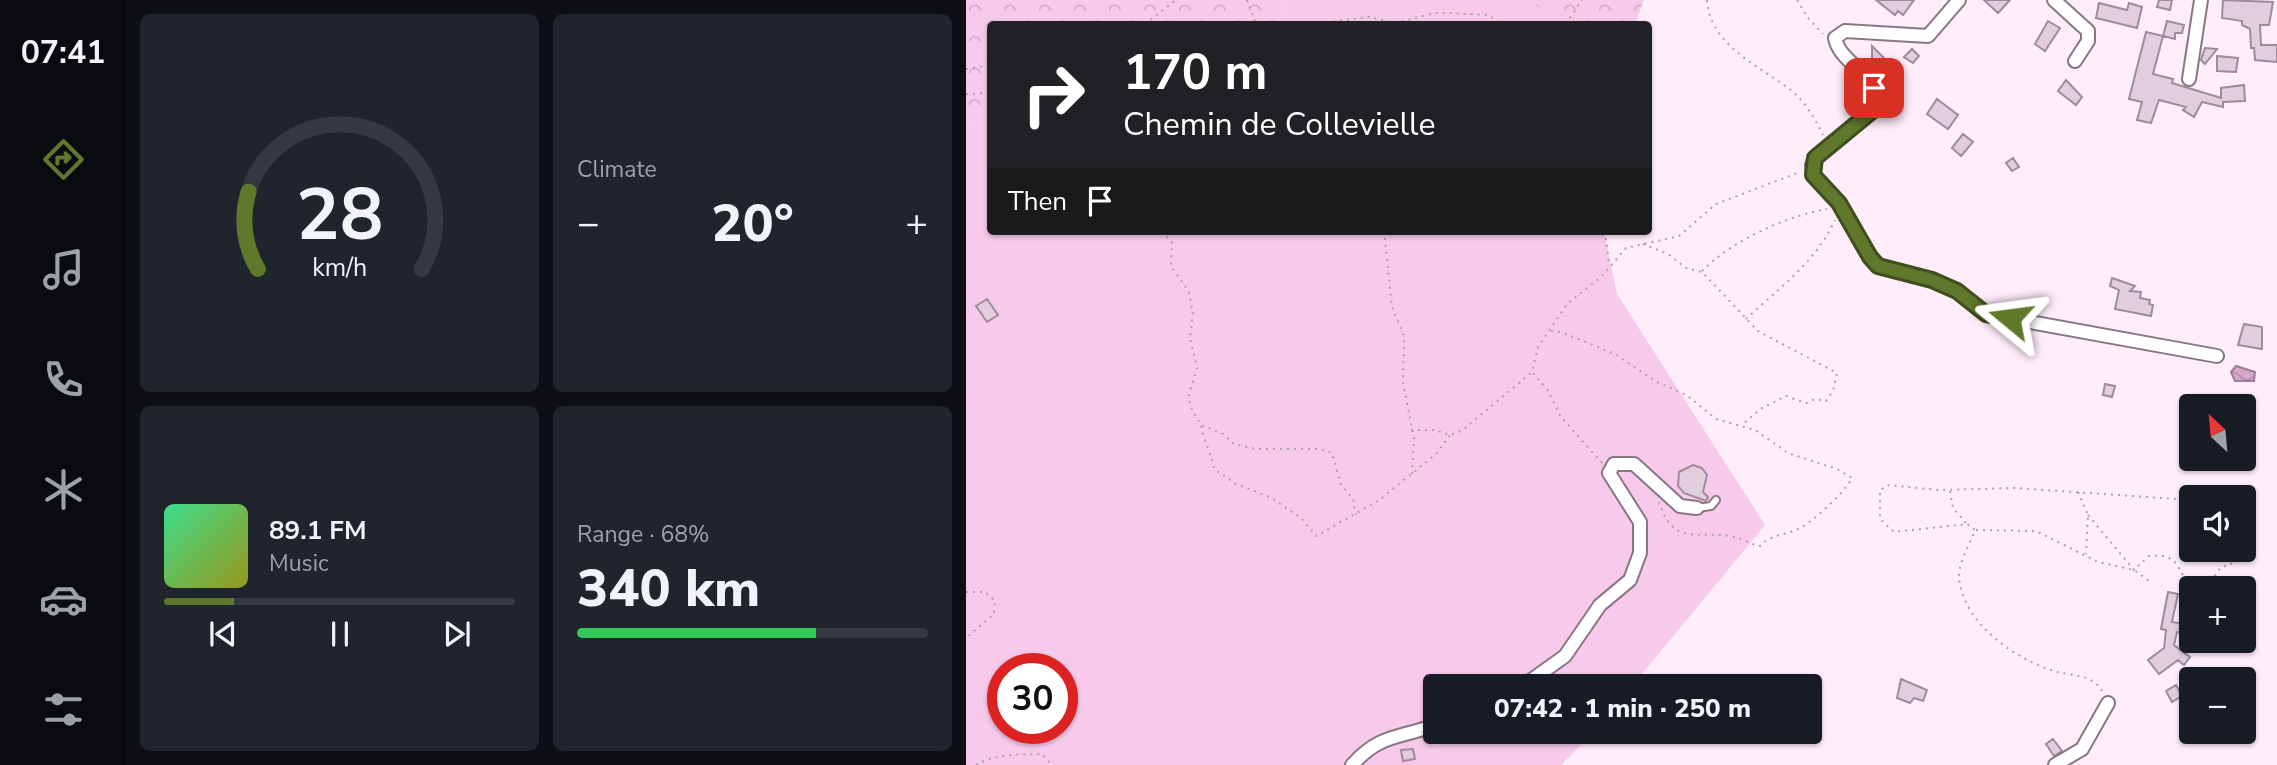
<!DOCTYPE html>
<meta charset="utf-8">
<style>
body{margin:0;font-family:"Nunito Sans",sans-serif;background:#20242c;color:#f1f3f6;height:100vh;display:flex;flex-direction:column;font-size:26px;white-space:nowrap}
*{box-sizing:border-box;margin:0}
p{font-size:23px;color:#9ea1a6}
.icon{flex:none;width:38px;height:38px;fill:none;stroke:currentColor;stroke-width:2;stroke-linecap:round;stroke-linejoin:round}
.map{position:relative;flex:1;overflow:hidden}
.sheet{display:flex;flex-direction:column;gap:14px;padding:14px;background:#0d0f14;width:840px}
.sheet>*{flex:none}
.banner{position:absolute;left:21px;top:21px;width:665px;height:214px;border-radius:7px;box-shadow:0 2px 5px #0004;background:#202124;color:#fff;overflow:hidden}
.needle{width:46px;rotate:334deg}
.buttons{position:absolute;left:1213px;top:394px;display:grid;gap:14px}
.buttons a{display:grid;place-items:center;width:77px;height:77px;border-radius:7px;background:#171b24;box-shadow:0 2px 5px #0004;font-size:35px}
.speed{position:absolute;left:21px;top:653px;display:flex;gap:14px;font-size:35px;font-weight:700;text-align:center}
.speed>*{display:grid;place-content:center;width:91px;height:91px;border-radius:50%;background:#171b24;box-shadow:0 2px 5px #0004;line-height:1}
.speed .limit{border:10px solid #d22;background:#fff;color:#111}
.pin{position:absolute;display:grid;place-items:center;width:60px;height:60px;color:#fff;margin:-30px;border-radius:14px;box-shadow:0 4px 10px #0006}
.me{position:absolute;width:77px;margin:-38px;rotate:286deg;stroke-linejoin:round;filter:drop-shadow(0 0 5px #0008)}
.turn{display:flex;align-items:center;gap:24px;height:147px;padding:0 21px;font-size:32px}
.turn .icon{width:91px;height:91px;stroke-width:2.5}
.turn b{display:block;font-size:49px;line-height:60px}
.then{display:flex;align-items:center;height:66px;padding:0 21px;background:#0003;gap:14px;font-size:26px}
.big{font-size:52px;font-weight:800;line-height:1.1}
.sheet .card{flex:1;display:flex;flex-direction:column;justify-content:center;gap:10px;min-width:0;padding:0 24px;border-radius:10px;background:#20242c}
.sheet .dial{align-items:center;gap:0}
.dial svg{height:182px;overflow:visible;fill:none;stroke:#363941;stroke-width:7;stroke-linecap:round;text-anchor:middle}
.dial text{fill:#f1f3f6;stroke:none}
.song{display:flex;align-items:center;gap:21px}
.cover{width:84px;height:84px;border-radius:10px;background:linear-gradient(135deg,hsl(150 70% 55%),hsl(60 70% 35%))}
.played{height:7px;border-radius:4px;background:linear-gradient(90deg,#60782b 20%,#363941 20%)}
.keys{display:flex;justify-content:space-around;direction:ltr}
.heat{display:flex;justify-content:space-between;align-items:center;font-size:38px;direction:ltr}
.charge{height:10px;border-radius:5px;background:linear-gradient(90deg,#34c759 68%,#363941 0)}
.sheet .tiles{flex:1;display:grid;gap:14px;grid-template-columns:repeat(2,1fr)}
.trip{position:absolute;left:457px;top:674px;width:399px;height:70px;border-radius:7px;background:#171b24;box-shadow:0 2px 5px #0004;font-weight:800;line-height:70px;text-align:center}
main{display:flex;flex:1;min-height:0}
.dock{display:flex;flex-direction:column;width:126px;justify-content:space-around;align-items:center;background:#090b0e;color:#9ea1a6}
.dock .icon{width:49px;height:49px}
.dock .on{color:#60782b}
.dock b{font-size:32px;color:#f1f3f6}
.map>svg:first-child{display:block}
</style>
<main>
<nav class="dock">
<b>07:41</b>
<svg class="icon on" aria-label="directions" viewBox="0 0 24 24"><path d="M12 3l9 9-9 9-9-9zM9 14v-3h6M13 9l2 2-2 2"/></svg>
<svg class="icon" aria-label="music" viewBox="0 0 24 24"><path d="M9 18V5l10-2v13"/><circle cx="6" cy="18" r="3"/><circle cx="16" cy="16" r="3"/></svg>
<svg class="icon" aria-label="phone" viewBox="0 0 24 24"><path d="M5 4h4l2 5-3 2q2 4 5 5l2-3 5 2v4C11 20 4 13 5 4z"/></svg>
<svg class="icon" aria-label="climate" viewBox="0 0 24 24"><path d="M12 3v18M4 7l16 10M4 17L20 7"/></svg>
<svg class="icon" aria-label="car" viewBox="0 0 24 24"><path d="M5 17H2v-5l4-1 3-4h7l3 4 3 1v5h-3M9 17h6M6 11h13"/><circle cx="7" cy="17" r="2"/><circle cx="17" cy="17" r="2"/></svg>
<svg class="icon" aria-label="filters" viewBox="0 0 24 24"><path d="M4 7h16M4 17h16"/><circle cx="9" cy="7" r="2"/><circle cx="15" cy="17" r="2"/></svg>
</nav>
<section class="sheet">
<div class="tiles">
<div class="card dial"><svg viewBox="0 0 100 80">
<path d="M14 69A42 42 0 1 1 86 69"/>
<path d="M14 69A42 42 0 0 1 10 35" stroke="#60782b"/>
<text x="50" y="56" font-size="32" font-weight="700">28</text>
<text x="50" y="72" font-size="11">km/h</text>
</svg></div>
<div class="card"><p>Climate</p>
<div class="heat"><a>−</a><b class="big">20°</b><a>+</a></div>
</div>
<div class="card">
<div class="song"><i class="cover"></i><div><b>89.1 FM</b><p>Music</p></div></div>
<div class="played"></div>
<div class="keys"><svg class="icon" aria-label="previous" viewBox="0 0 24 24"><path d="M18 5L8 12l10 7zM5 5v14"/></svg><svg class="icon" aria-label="pause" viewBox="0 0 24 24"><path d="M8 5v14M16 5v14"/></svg><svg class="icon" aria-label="next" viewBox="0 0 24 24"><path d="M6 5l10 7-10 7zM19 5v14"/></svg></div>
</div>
<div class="card"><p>Range · 68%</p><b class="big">340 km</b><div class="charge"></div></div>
</div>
</section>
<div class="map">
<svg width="1311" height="765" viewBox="0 0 1311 765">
<defs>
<pattern id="forest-crowns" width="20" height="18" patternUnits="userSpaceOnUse" patternTransform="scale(1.75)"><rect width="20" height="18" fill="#f7caec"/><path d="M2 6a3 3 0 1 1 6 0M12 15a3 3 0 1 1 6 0" fill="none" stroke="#d3adca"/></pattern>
<pattern id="water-waves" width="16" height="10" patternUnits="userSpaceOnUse" patternTransform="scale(1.75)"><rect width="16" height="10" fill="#d5a8cb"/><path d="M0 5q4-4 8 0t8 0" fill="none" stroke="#b690ae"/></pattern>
</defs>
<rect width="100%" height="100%" fill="#ffedfa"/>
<path fill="#f7caec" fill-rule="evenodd" d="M316 0H590L595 24H311L314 23Z
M24 119V231H638L651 294 799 525 666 686H469V732H628L595 765H0V128ZM37 668H96V728H37Z"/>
<path fill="url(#forest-crowns)" d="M0 0H316L314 23 311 24H24V119L0 128Z
M561 0H678L669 24H600Z"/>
<path fill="url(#water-waves)" stroke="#9e7c96" stroke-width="2" d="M1270 366 1289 372 1288 381H1269L1265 372Z"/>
<path fill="#e2cddd" stroke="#9f8b9a" stroke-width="2" d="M910 0H948L937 15 932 11 929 15Z
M1018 0H1044L1032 13Z
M1193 0H1206L1204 10 1191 7Z
M1257 0 1307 2 1303 25H1294L1295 45H1311V62L1289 60 1288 48H1285L1284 29 1276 25V21L1256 18Z
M1133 3 1161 10 1163 3 1176 7 1171 28 1130 18Z
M1082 21 1094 28 1079 51 1069 44Z
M1201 21 1218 25 1216 33H1209V39L1197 36Z
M1180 32 1197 36 1187 74 1207 79 1206 83 1255 98V88L1278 85 1279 101 1257 102V107L1236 102 1228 117 1217 110 1220 107 1193 100 1185 123 1171 120 1176 102 1163 99Z
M906 46 921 61H906Z
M1239 48 1251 49 1239 64 1235 60Z
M946 49 953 56 947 63 938 57Z
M1251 56 1272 58 1270 72 1251 71Z
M1100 80 1116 97 1110 105 1092 91Z
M971 99 992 115 982 129 961 114Z
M997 134 1007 142 995 156 986 148Z
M1047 158 1053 167 1046 171 1040 163Z
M1146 278 1169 286 1164 291 1175 292 1174 298 1184 300 1183 304 1187 305 1185 316 1149 309 1153 290 1144 286Z
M21 299 32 315 21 322 10 306Z
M1278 324 1296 327V349L1272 345Z
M1139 384 1149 386 1146 397 1137 395Z
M727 465 736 468 741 475 737 492 742 497 740 501 718 493 712 486 713 472Z
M1202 592 1212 594 1206 622 1225 625V634L1211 632 1208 645 1224 657 1218 665 1212 660 1193 674 1182 660 1198 648 1200 630 1195 629Z
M935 679 961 690 957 701 948 698 944 703 931 698Z
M1210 685 1216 696 1206 702 1200 691Z
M1087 739 1096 751 1088 756 1080 744Z
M447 749 449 759 437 761 435 750Z"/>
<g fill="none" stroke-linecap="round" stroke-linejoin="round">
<g stroke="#897684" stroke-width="10">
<path id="service" d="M731 508 745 506 750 500"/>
</g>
<g stroke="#897684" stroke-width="16">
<path id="minor" d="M993 0 962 36 879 31 869 38C873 63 914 76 911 101L890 125 849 158 846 165 847 175 873 203 904 258 912 266 966 280 991 291 1020 314 1251 356
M1088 0 1122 31V41L1109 61
M1223 79 1235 0
M557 686 599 656 634 605 664 580 674 553V522L643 473 648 464H668L714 506 731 508
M386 765C415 733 432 739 469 725
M1089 765 1116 749 1142 703"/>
</g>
<path stroke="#afa1ab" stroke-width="2" stroke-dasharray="2 5" stroke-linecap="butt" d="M281 0 290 24
M741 0C744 46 794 66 826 91 840 103 849 119 857 135
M831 0 842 18 857 34
M179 24 210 0
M346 24 403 17 430 23 468 13H485L522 15 535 24
M600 24 616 0
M0 69 24 65
M0 94 24 93
M196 231 206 243 205 266 223 292 227 314 224 338 231 368 223 395 224 406 235 425 257 434 268 444 290 449H354L366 453 375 485 387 499 390 515
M418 231 426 307 438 336 437 383 448 438 446 474
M639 231 643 264
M677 244 702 254 720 268 736 272 792 331 871 373 867 391 860 401 849 399 840 403 820 396 796 408 777 424
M736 271C767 240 818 217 861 209
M780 319C812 289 850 262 869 220
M585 331 595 332 649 354 689 381 722 396 750 419 789 430 822 453 871 469 886 478C879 492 848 521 834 528 820 536 806 533 794 546 785 545 778 539 769 537 733 529 708 549 693 502
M235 426C237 440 248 459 248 469L270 484 304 497 335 518 350 536 412 501 470 454 484 435
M445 430H469L484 435 497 430 566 372
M636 463 595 417 581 389 566 372 572 347 601 304 635 277 660 248 713 236 750 204 834 172
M984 491 987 508 1001 524
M1112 492 1122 515 1120 554
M1122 515 1168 570 1183 556C1216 553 1209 570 1226 588
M1010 530 1070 531 1132 562 1168 570 1186 583
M1241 588 1254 568 1285 556C1288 540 1294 518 1278 507
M0 592H19L29 601 28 614 0 638
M1136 691C1127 674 1105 676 1088 671 1049 659 995 622 993 576 993 562 1004 544 1009 530L1001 524 928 532 914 519V490L923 485 972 490 1049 488 1225 500
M10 765C30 753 54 755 76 754L86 765"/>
<use href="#service" stroke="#fff" stroke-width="6"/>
<use href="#minor" stroke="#fff" stroke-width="12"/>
</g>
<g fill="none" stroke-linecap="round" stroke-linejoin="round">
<g stroke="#3e4e1c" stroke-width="18">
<path id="route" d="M908 88 912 95 906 111 849 158 847 175 873 203 904 257 912 266 966 280 991 291 1020 314 1044 318"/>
</g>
<use href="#route" stroke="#60782b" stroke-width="12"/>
</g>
</svg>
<div class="buttons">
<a><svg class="needle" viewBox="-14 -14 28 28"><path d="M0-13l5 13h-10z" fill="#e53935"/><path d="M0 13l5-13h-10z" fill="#9ea1a6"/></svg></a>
<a><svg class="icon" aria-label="sound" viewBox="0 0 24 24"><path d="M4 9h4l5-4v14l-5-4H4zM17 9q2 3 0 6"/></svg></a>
<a>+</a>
<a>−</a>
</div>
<div class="speed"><div class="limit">30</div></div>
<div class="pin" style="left:908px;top:88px;background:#d93025"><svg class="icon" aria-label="arrive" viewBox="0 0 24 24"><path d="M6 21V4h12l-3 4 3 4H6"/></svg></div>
<svg class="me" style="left:1044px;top:318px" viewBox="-20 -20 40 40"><path d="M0-17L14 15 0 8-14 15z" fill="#60782b" stroke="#fff" stroke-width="4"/></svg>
<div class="trip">07:42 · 1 min · 250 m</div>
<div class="banner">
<div class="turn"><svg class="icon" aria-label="right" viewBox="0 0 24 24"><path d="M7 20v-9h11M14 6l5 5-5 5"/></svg><div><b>170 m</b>Chemin de Collevielle</div></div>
<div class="then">Then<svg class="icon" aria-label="arrive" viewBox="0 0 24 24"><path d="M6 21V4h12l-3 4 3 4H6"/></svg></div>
</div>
</div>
</main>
